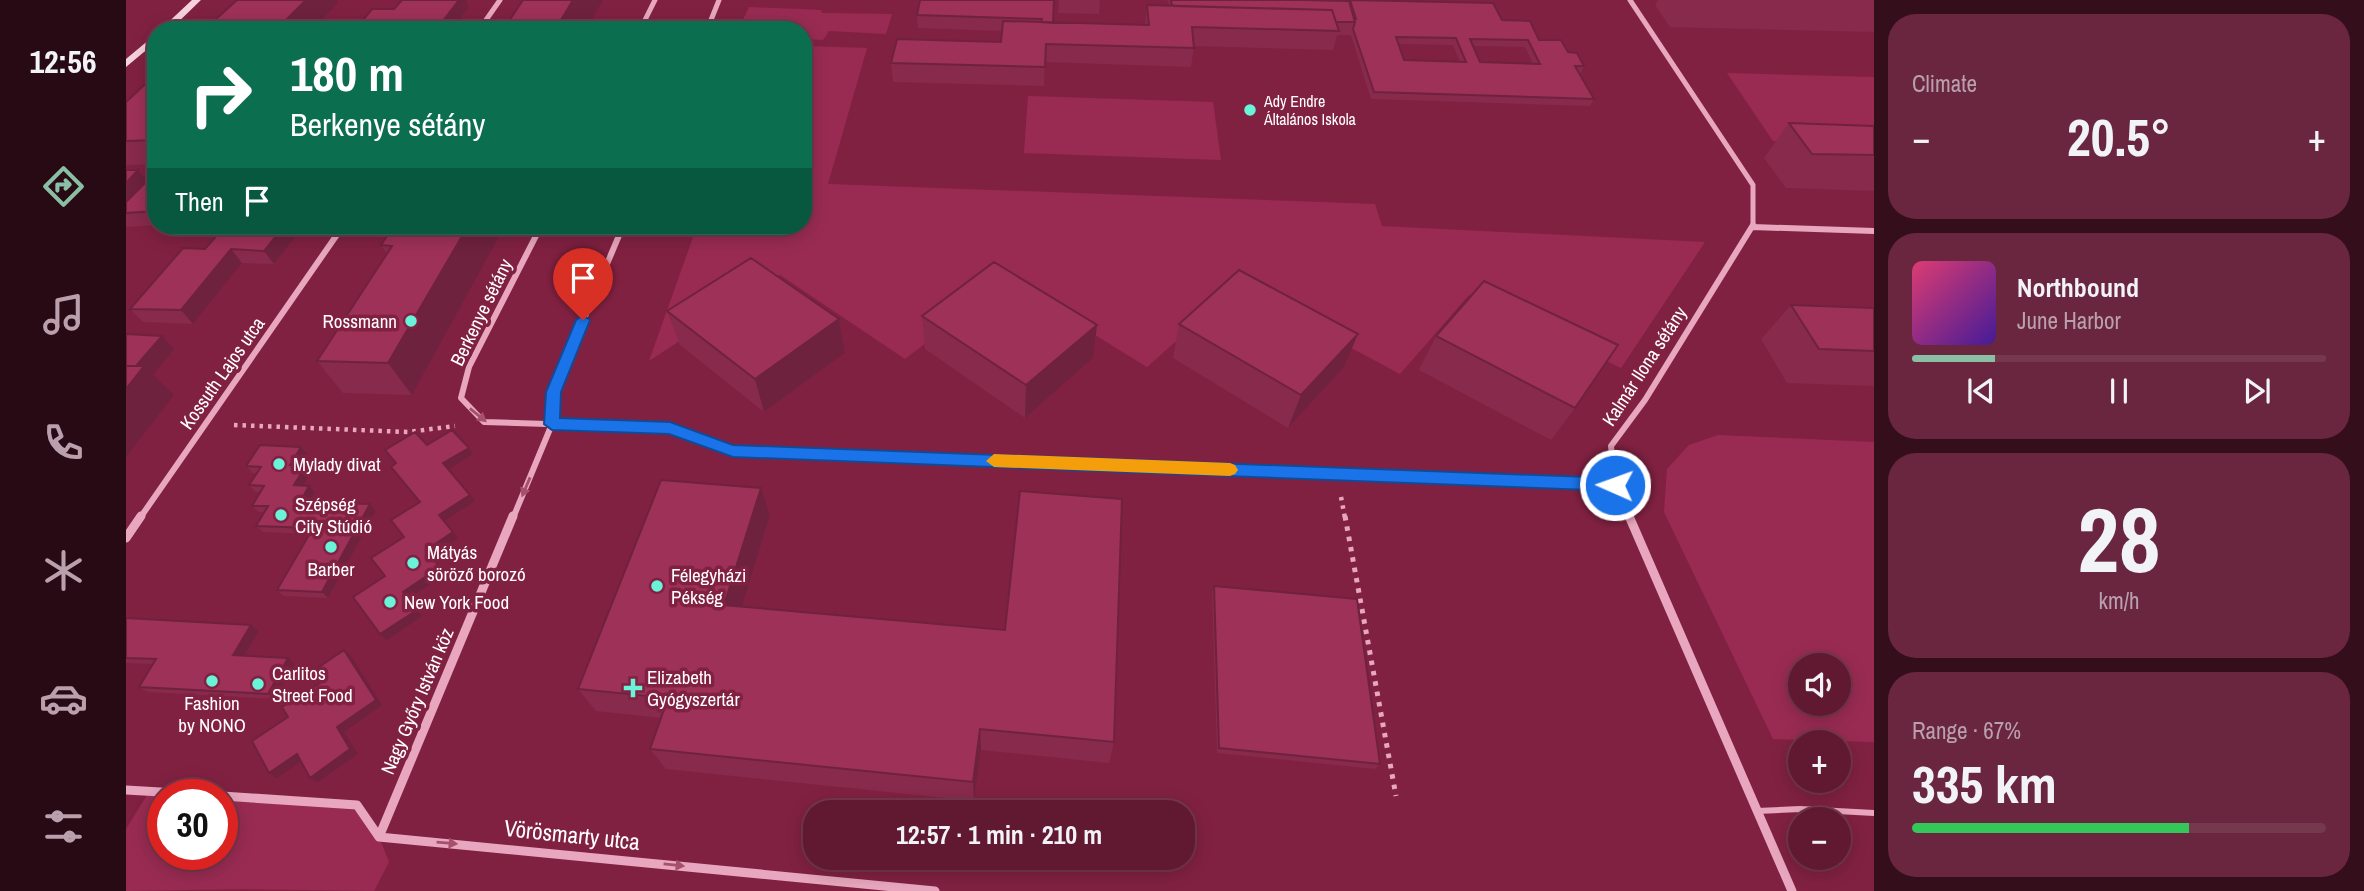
<!DOCTYPE html>
<meta charset="utf-8">
<style>
body{margin:0;font-family:"Archivo Narrow",sans-serif;background:#6a263e;color:#f1f3f6;height:100vh;display:flex;flex-direction:column;font-size:26px;white-space:nowrap}
*{box-sizing:border-box;margin:0}
p{font-size:23px;color:#baa0ac}
.icon{flex:none;width:38px;height:38px;fill:none;stroke:currentColor;stroke-width:2;stroke-linecap:round;stroke-linejoin:round}
.map{position:relative;flex:1;overflow:hidden}
.drawer{display:flex;flex-direction:column;gap:14px;padding:14px;background:#350e1c;width:490px}
.drawer>*{flex:none}
.hud{position:absolute;left:21px;top:21px;width:665px;height:214px;border-radius:28px;box-shadow:0 4px 18px #0003,0 0 0 2px #75384d;background:#0b6e4f;color:#fff;overflow:hidden}
.buttons{position:absolute;left:1662px;top:653px;display:grid;gap:14px}
.buttons a{display:grid;place-items:center;width:63px;height:63px;border-radius:50%;background:#611932;box-shadow:0 4px 18px #0003,0 0 0 2px #75384d;font-size:35px}
.speed{position:absolute;left:21px;top:779px;display:flex;gap:14px;font-size:35px;font-weight:700;text-align:center}
.speed>*{display:grid;place-content:center;width:91px;height:91px;border-radius:50%;background:#611932;box-shadow:0 4px 18px #0003,0 0 0 2px #75384d;line-height:1}
.speed .limit{border:10px solid #d22;background:#fff;color:#111}
.pin{position:absolute;display:grid;place-items:center;width:60px;height:60px;color:#fff;margin:-72px -30px;border-radius:50% 50% 50% 0;rotate:-45deg;box-shadow:0 0 7px #0007}
.pin .icon{rotate:45deg}
.me{position:absolute;width:77px;margin:-38px;rotate:272deg;stroke-linejoin:round;filter:drop-shadow(0 0 5px #0008)}
.turn{display:flex;align-items:center;gap:24px;height:147px;padding:0 28px;font-size:32px}
.turn .icon{width:91px;height:91px;stroke-width:2.5}
.turn b{display:block;font-size:49px;line-height:60px}
.then{display:flex;align-items:center;height:66px;padding:0 28px;background:#0003;gap:14px;font-size:26px}
.big{font-size:52px;font-weight:800;line-height:1.1}
.drawer .widget{flex:1;display:flex;flex-direction:column;justify-content:center;gap:10px;min-width:0;padding:0 24px;border-radius:28px;background:#6a263e}
.drawer .dial{align-items:center;gap:0}
.dial b{font-size:91px;line-height:1}
.song{display:flex;align-items:center;gap:21px}
.cover{width:84px;height:84px;border-radius:10px;background:linear-gradient(135deg,hsl(340 70% 55%),hsl(260 70% 35%))}
.played{height:7px;border-radius:4px;background:linear-gradient(90deg,#8abfa5 20%,#75384d 20%)}
.keys{display:flex;justify-content:space-around;direction:ltr}
.heat{display:flex;justify-content:space-between;align-items:center;font-size:38px;direction:ltr}
.charge{height:10px;border-radius:5px;background:linear-gradient(90deg,#34c759 67%,#75384d 0)}
.trip{position:absolute;left:677px;top:800px;width:392px;height:70px;border-radius:28px;background:#611932;box-shadow:0 4px 18px #0003,0 0 0 2px #75384d;font-weight:800;line-height:70px;text-align:center}
main{display:flex;flex:1;min-height:0}
.tab-bar{display:flex;flex-direction:column;width:126px;justify-content:space-around;align-items:center;background:#270a14;color:#baa0ac}
.tab-bar .icon{width:49px;height:49px}
.tab-bar .selected{color:#8abfa5}
.tab-bar b{font-size:32px;color:#f1f3f6}
.map>svg:first-child{display:block}
</style>
<main>
<nav class="tab-bar">
<b>12:56</b>
<svg class="icon selected" aria-label="directions" viewBox="0 0 24 24"><path d="M12 3l9 9-9 9-9-9zM9 14v-3h6M13 9l2 2-2 2"/></svg>
<svg class="icon" aria-label="music" viewBox="0 0 24 24"><path d="M9 18V5l10-2v13"/><circle cx="6" cy="18" r="3"/><circle cx="16" cy="16" r="3"/></svg>
<svg class="icon" aria-label="phone" viewBox="0 0 24 24"><path d="M5 4h4l2 5-3 2q2 4 5 5l2-3 5 2v4C11 20 4 13 5 4z"/></svg>
<svg class="icon" aria-label="climate" viewBox="0 0 24 24"><path d="M12 3v18M4 7l16 10M4 17L20 7"/></svg>
<svg class="icon" aria-label="car" viewBox="0 0 24 24"><path d="M5 17H2v-5l4-1 3-4h7l3 4 3 1v5h-3M9 17h6M6 11h13"/><circle cx="7" cy="17" r="2"/><circle cx="17" cy="17" r="2"/></svg>
<svg class="icon" aria-label="filters" viewBox="0 0 24 24"><path d="M4 7h16M4 17h16"/><circle cx="9" cy="7" r="2"/><circle cx="15" cy="17" r="2"/></svg>
</nav>
<div class="map">
<svg width="1748" height="891" viewBox="0 0 1748 891">
<rect width="100%" height="100%" fill="#812142"/>
<path fill="#992b52" fill-rule="evenodd" d="M623 7 695 10 696 13 766 14 760 34 703 31 697 40 677 39V30H612Z
M677 46 741 48 702 184 1249 204 1256 226 1579 242 1495 368 1343 295 1274 374 1111 287 1021 367 881 281 779 359 654 275 523 361 571 226H677Z
M1601 73 1748 77V144L1647 141Z
M902 96 1087 102 1095 160 898 153Z
M1592 435 1748 442V742L1647 739 1538 512 1541 469 1563 445ZM1713 665V704H1675V665Z
M23 792 37 794V854H96V796L231 805 253 837 263 862 248 891 119 889 0 891V829Z"/>
<g fill="none" stroke-linecap="round" stroke-linejoin="round">
<path stroke="#e8a7be" stroke-width="4.5" stroke-dasharray="3.5 5" stroke-linecap="butt" d="M108 425 282 432 329 426
M1215 497 1219 518"/>
<path stroke="#e8a7be" stroke-width="5" stroke-dasharray="4.5 6" stroke-linecap="butt" d="M1219 516 1270 796"/>
<path stroke="#e8a7be" stroke-width="6" d="M1631 811 1674 809 1748 813"/>
<path stroke="#e8a7be" stroke-width="5" d="M1504 0 1627 185V227
M353 30 374 0
M514 30 529 0
M581 30 593 0
M1627 227H1630"/>
<path stroke="#e8a7be" stroke-width="6" d="M415 226 343 367 335 398 358 422 544 428 607 451 1489 485
M1627 227 1748 231
M14 518 217 226
M387 518 426 424 427 392 497 226
M1503 518 1489 485 1485 446 1519 400 1627 225"/>
<path stroke="#e8a7be" stroke-width="9" d="M1503 516 1666 891
M0 538 15 516
M0 790 69 794
M96 796 231 805 253 837
M253 837 387 516
M253 837 809 891"/>
<path fill="#f6d2de" fill-rule="evenodd" d="M66 0H75L44 30H34Z
M30 34V42L0 67V59Z"/>
</g>
<path fill="#882a4b" fill-rule="evenodd" d="M276 0H348H340L343 7 326 30H240L236 21 268 9Z
M928 0 927 23 1019 25 1021 5 1043 6 1042 0H1175L1220 1V0H1261L1376 20 1413 40 1442 52 1458 66 1455 73H1453L1468 99 1464 106 1245 99 1225 35H1211L1207 50 1068 46 1065 67 919 62 918 86 767 82 765 63 875 42 876 31 792 28 791 15ZM1273 44 1327 45 1334 62 1278 60ZM1347 46 1399 47 1407 64 1354 62Z
M933 0H974L973 14 932 13Z
M1532 0H1748V32L1544 27 1529 5Z
M30 74V164L0 165V102Z
M1663 123 1748 126V191L1660 188 1638 158Z
M0 170 21 181 30 180V225L0 227Z
M178 226 148 264 116 263 67 324 17 322 4 309 79 249Z
M278 226H379L286 395 217 393 191 361 261 254 255 245 275 231Z
M1665 305 1748 308V386L1661 383 1635 339Z
M541 311 713 319 719 353 638 412 554 345Z
M796 316 971 325 967 358 899 418 799 349Z
M1053 324 1218 367 1162 428 1047 358Z
M1310 336 1449 408 1425 440 1293 370Z
M175 447 181 453 174 465H180L186 472 178 485 189 492 183 502 244 504 250 511 202 598 158 596 151 590 184 534 137 532 130 526 139 512H133L126 506 134 492H130L123 485 131 473H127L120 466Z
M635 488 644 515 616 606 988 742 983 763 855 750 848 801 540 769 524 749 535 718 470 711 452 689Z
M1088 586 1254 764 1249 769 1091 753 1086 592Z
M0 618 125 625 133 631 118 656 162 658 169 664 149 699 22 692 13 687 27 664 0 663Z"/>
<path fill="#6f223d" d="M180 0H210L212 3 186 30H150Z
M333 0H340L343 7 326 30H310Z
M447 0H477L460 30H429Z
M12 170 30 191 0 213V183Z
M158 226H178L148 264 138 251Z
M342 226H379L286 395 262 363Z
M105 249 116 263 67 324 55 310Z
M713 319 719 353 638 412 629 379Z
M971 325 967 358 899 418 900 385Z
M1232 334 1218 367 1162 428 1175 395Z
M36 336 48 349 27 375 48 395 0 457V378Z
M175 447 181 453 170 471 164 465Z
M343 448 347 454 322 470 317 463Z
M180 465 186 472 174 491 168 485Z
M183 486 189 492 180 508 174 502Z
M635 488 644 515 609 629 598 605Z
M344 495 349 501 318 521 313 515Z
M244 504 250 511 202 598 196 592Z
M327 532 332 538 306 556 320 574 283 598 296 616 261 640 254 634 300 550Z
M125 625 133 631 115 661 107 655Z
M218 650 225 656 256 705 218 732 232 754 192 782 184 778Z
M162 658 169 664 149 699 142 694Z
M854 729 855 750 848 801 847 782Z
M171 754 179 759 151 778 143 773Z"/>
<path fill="#9e3157" stroke="#6f223d" stroke-width="2" fill-rule="evenodd" d="M111 0H180L150 30H78Z
M276 0H333L310 30H251L258 21H236L246 9H268Z
M397 0H447L429 30H377Z
M794 0H928L927 23 915 22 916 19 791 15Z
M1045 0H1175L1223 1 1229 22H1210L1206 10 1046 6Z
M1224 0 1367 3 1376 20 1404 21 1413 40H1435L1442 52 1451 53 1458 66H1449L1468 99 1248 92 1227 29 1229 22 1228 19H1230ZM1270 37 1330 38 1340 62 1278 60ZM1344 39 1402 40 1414 64 1354 62Z
M1021 5 1206 10 1213 31 1066 27 1068 48 920 44 919 67 765 63 771 39 875 42 877 21 1023 25Z
M30 74V140L0 141V102Z
M1663 123 1748 126V155L1686 154Z
M0 170H12L0 183Z
M30 180V211L0 213V202L21 181Z
M99 226H158L138 251 105 249 55 310 4 309 57 248 79 249Z
M278 226H342L262 363 191 361 266 246 255 245 265 230 275 231Z
M625 258 713 319 629 379 541 311Z
M868 262 971 325 900 385 796 316Z
M1113 270 1232 334 1175 395 1053 324Z
M1358 281 1492 345 1449 408 1310 336Z
M1665 305 1748 308V351L1693 349Z
M0 334 36 336 10 366H0Z
M0 366H18L0 389Z
M326 430 343 448 317 463 344 495 313 515 327 532 300 550 314 567 277 592 291 610 254 634 227 597 259 576 245 558 278 537 265 520 294 502 265 467 270 463 259 450 289 432 301 445Z
M134 445 175 447 164 465H180L168 485 183 486 174 502 244 504 196 592 151 590 187 528 130 526 142 506H126L138 486 123 485 135 467 120 466Z
M535 480 635 488 598 605 879 630 894 491 996 499 988 742 854 729 847 782 524 749 542 698 452 689Z
M1088 586 1231 599 1254 764 1093 748Z
M0 618 125 625 107 655 162 658 142 694 13 687 30 659 0 658Z
M218 650 250 700 211 727 224 749 184 778 171 754 143 773 126 741 162 717 156 707 194 683 187 671Z"/>
<defs><path id="oneway-solid" d="M-6-.8H1V-3.2L6.5 0L1 3.2V.8H-6Z" transform="scale(1.75)"/></defs>
<g fill="#a5506d">
<use href="#oneway-solid" transform="translate(352 415) rotate(39)"/>
<use href="#oneway-solid" transform="translate(400 487) rotate(113)"/>
<use href="#oneway-solid" transform="translate(321 843) rotate(5)"/>
<use href="#oneway-solid" transform="translate(548 865) rotate(6)"/>
</g>
<path fill="#1a73e8" stroke="#114b97" stroke-width="2" d="M457 315 464 320 435 392 434 418 544 422 607 445 1489 478 1495 480 1497 485 1495 489 1489 491 607 457 543 434 426 430 418 424 420 392 450 320Z"/>
<path fill="#f59e0b" d="M868 454 1104 463 1109 465 1112 470 1109 474 1104 476 868 467 860 461Z"/>
<g fill="#69f4d9" stroke="#812142" stroke-width="2.5">
<circle cx="1124" cy="110" r="7"/>
<circle cx="285" cy="321" r="7"/>
<circle cx="153" cy="464" r="7"/>
<circle cx="155" cy="515" r="7"/>
<circle cx="205" cy="547" r="7"/>
<circle cx="287" cy="563" r="7"/>
<circle cx="531" cy="586" r="7"/>
<circle cx="264" cy="602" r="7"/>
<circle cx="86" cy="681" r="7"/>
<circle cx="132" cy="684" r="7"/>
<path d="M503.5 677.5h7v7h7v7h-7v7h-7v-7h-7v-7h7z"/>
</g>
<g text-anchor="middle" stroke-width="7" stroke-linejoin="round" paint-order="stroke">
<g font-size="16" fill="#fff" stroke="#812142" text-anchor="start">
<text x="1138" y="107">Ady Endre<tspan x="1138" dy="18">Általános Iskola</tspan></text>
</g>
<g font-size="19" fill="#fff" stroke="#812142">
<text transform="translate(355 312) rotate(-64)" y="7">Berkenye sétány</text>
<text transform="translate(1518 366) rotate(-57)" y="7">Kalmár Ilona sétány</text>
<text transform="translate(96 373) rotate(-55)" y="7">Kossuth Lajos utca</text>
<text transform="translate(291 701) rotate(-67)" y="7">Nagy Győry István köz</text>
</g>
<g font-size="19" fill="#fff" stroke="#812142" text-anchor="start">
<text x="271" y="328" text-anchor="end">Rossmann</text>
<text x="167" y="471">Mylady divat</text>
<text x="169" y="511">Szépség<tspan x="169" dy="22">City Stúdió</tspan></text>
<text x="301" y="559">Mátyás<tspan x="301" dy="22">söröző borozó</tspan></text>
<text x="205" y="576" text-anchor="middle">Barber</text>
<text x="545" y="582">Félegyházi<tspan x="545" dy="22">Pékség</tspan></text>
<text x="278" y="609">New York Food</text>
<text x="146" y="680">Carlitos<tspan x="146" dy="22">Street Food</tspan></text>
<text x="521" y="684">Elizabeth<tspan x="521" dy="22">Gyógyszertár</tspan></text>
<text x="86" y="710" text-anchor="middle">Fashion<tspan x="86" dy="22">by NONO</tspan></text>
</g>
<g font-size="23" fill="#fff" stroke="#812142">
<text transform="translate(446 835) rotate(6)" y="8">Vörösmarty utca</text>
</g>
</g>
</svg>
<div class="buttons">
<a><svg class="icon" aria-label="sound" viewBox="0 0 24 24"><path d="M4 9h4l5-4v14l-5-4H4zM17 9q2 3 0 6"/></svg></a>
<a>+</a>
<a>−</a>
</div>
<div class="speed"><div class="limit">30</div></div>
<div class="pin" style="left:457px;top:320px;background:#d93025"><svg class="icon" aria-label="arrive" viewBox="0 0 24 24"><path d="M6 21V4h12l-3 4 3 4H6"/></svg></div>
<svg class="me" style="left:1489px;top:485px" viewBox="-20 -20 40 40"><circle r="17" fill="#1a73e8" stroke="#fff" stroke-width="3"/><path d="M0-11L8 9 0 5-8 9z" fill="#fff"/></svg>
<div class="trip">12:57 · 1 min · 210 m</div>
<div class="hud">
<div class="turn"><svg class="icon" aria-label="right" viewBox="0 0 24 24"><path d="M7 20v-9h11M14 6l5 5-5 5"/></svg><div><b>180 m</b>Berkenye sétány</div></div>
<div class="then">Then<svg class="icon" aria-label="arrive" viewBox="0 0 24 24"><path d="M6 21V4h12l-3 4 3 4H6"/></svg></div>
</div>
</div>
<section class="drawer">
<div class="widget"><p>Climate</p>
<div class="heat"><a>−</a><b class="big">20.5°</b><a>+</a></div>
</div>
<div class="widget">
<div class="song"><i class="cover"></i><div><b>Northbound</b><p>June Harbor</p></div></div>
<div class="played"></div>
<div class="keys"><svg class="icon" aria-label="previous" viewBox="0 0 24 24"><path d="M18 5L8 12l10 7zM5 5v14"/></svg><svg class="icon" aria-label="pause" viewBox="0 0 24 24"><path d="M8 5v14M16 5v14"/></svg><svg class="icon" aria-label="next" viewBox="0 0 24 24"><path d="M6 5l10 7-10 7zM19 5v14"/></svg></div>
</div>
<div class="widget dial"><b>28</b><p>km/h</p></div>
<div class="widget"><p>Range · 67%</p><b class="big">335 km</b><div class="charge"></div></div>
</section>
</main>
